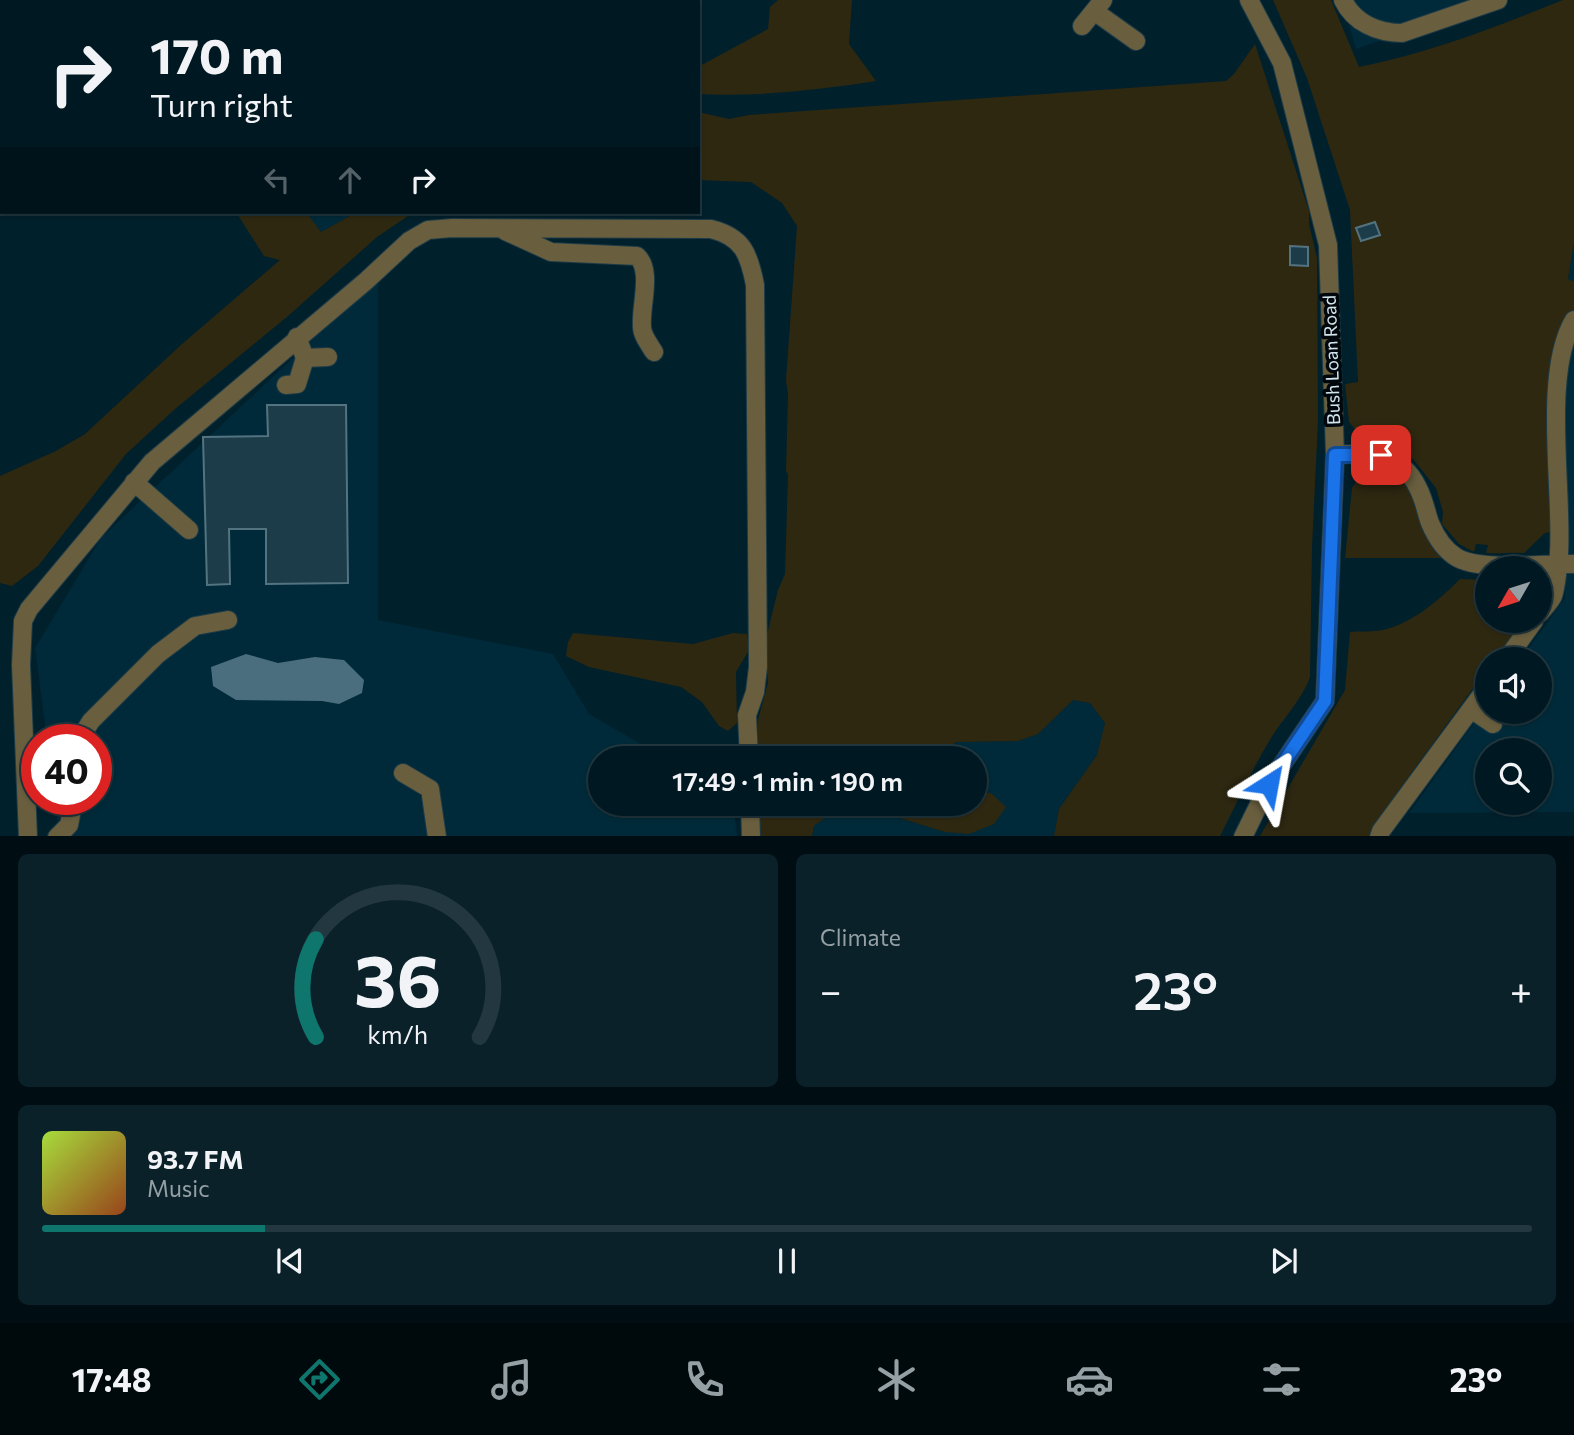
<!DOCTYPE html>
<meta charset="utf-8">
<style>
body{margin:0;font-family:Commissioner,sans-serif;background:#0a212a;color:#f1f3f6;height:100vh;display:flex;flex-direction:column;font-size:26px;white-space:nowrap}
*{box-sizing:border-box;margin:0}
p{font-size:23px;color:#95a0a5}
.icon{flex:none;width:38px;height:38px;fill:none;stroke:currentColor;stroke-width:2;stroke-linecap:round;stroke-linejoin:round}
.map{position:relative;height:836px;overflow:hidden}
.drawer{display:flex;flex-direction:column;gap:18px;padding:18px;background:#000d12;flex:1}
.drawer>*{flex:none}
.hud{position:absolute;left:0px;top:0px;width:700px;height:214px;box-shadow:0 2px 5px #0004,0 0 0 2px #22373f;background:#001821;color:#f1f3f6;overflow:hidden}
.needle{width:46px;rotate:231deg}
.controls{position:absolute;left:1475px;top:556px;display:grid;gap:14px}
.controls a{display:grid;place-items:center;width:77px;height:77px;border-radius:50%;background:#001821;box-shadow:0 2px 5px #0004,0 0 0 2px #22373f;font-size:35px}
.speed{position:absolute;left:21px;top:724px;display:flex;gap:14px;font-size:35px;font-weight:700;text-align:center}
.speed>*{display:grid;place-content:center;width:91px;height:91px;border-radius:50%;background:#001821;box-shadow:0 2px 5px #0004,0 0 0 2px #22373f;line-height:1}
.speed .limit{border:10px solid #d22;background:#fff;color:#111}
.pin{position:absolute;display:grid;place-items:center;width:60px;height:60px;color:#fff;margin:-30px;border-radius:14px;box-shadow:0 4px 10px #0006}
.me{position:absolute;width:77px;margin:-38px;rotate:34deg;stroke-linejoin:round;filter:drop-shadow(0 0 5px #0008)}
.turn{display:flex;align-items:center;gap:24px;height:147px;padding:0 35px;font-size:32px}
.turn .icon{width:91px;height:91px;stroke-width:2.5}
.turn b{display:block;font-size:49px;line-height:60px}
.lanes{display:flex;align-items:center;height:66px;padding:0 35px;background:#0003;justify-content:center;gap:35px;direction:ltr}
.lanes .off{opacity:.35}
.big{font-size:52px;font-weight:600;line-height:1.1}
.drawer .card{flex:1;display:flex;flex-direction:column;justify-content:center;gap:10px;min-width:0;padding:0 24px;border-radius:10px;background:#0a212a}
.drawer .dial{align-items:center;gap:0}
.dial svg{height:182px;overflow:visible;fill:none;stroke:#22373f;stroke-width:7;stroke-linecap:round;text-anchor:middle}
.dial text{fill:#f1f3f6;stroke:none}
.song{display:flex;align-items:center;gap:21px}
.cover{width:84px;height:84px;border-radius:10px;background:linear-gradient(135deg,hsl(80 70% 55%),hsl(20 70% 35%))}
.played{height:7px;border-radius:4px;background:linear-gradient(90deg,#0f766e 15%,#22373f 15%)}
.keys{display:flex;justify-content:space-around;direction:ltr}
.heat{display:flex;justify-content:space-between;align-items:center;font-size:38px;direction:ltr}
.drawer .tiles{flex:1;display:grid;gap:18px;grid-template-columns:1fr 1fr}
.card:last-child{grid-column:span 2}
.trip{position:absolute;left:588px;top:746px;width:399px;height:70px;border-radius:35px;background:#001821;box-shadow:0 2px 5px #0004,0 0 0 2px #22373f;font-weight:600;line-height:70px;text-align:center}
.tabs{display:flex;height:112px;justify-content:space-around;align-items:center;background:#000a0d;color:#95a0a5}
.tabs .icon{width:49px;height:49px}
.tabs .selected{color:#0f766e}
.tabs b{font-size:32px;color:#f1f3f6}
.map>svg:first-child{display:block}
</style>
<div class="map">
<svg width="1574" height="837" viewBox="0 0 1574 837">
<rect width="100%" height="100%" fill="#00202c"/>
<path fill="#002a39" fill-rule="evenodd" d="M168 0H520L521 2H169Z
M1342 0H1496L1356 49Z
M306 212H357L321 232Z
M1574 241V812L1409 813 1487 705 1488 712H1540V660H1520L1565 598 1566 292ZM1488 751H1540V803H1488Z
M378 278V620L553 654 589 714 665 758H600V803H733L737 836H59L55 800H96V740H47L35 648 101 538Z
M1073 700 1090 703 1105 723 1097 755 1059 809 1054 836 812 837 814 826 841 805 877 811 945 832 991 793 975 792V758L933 757 956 742 1017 741 1038 734Z"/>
<path fill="#2e2811" d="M778 0H852L849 44 876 81C817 90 758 97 698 94V67L768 29 770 7Z
M1273 0H1331L1359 67C1430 53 1496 27 1563 0H1574V241L1568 279 1574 282V309L1560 330 1553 368 1552 532 1545 533 1524 553C1510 552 1500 554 1486 553L1488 545 1476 544 1474 552 1459 544 1442 524 1443 512 1436 488 1413 459 1396 449 1366 438 1359 434 1349 422 1345 384 1358 382 1350 210 1307 78Z
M1255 44 1309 211V224L1317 258 1318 421 1312 547 1310 677C1301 702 1281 720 1268 743 1250 773 1236 805 1220 836H1054L1059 809 1097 755 1105 723 1090 703 1073 700 1038 734 1018 741 956 742 933 758H757L758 720 768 683 765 643 778 590 785 574 788 475 786 471 788 395 786 380 797 226 782 203 751 182 698 180V112L729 119 749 115 1226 81 1234 74Z
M236 212H306L321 232 357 212H414L377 237 288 316 175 409 126 454 38 566 12 586 0 583V476L56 451 85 434 182 344 280 260 264 256Z
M1376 465C1409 463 1415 507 1424 531 1428 541 1435 550 1442 558H1345L1352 488 1360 476 1372 471 1371 467Z
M1460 579 1487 580 1488 621H1523L1494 660H1488L1487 669 1372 827 1369 836H1260L1345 690 1350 632C1361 631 1373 632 1383 630 1413 623 1439 600 1460 579Z
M573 633 693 644 733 633 747 634 749 650 736 672 737 723 728 731 719 726 702 702 681 687 589 667 566 656 568 642Z
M975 792 991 793 1006 807 994 824 969 834 945 832 877 811 842 805 814 826 812 836 758 837V803H975Z"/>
<path fill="#4a6e7e" d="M246 654 278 663 315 657 344 660 364 680 362 693 339 704 322 701 236 700 213 686 211 667Z"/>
<path fill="#1c3c49" stroke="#537381" stroke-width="2" d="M1375 222 1380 235 1361 241 1356 228Z
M1290 246 1308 247V266L1290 265Z
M267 405H346L348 583 266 584V529H229L230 584 207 585 203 437 268 436Z"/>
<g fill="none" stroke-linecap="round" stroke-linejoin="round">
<g stroke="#1d3b47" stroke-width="20">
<path id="minor" d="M181 0 182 2
M220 0 221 2
M1343 0C1354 23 1378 33 1402 33L1498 0
M253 2 256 0
M1094 11 1136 41
M1082 26 1103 0
M505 231 551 252 637 256C653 271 640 306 642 327 642 335 649 344 654 352
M305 358 328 357
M286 385 297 384 305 358 297 337
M1335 455C1370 452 1401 452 1418 488 1424 499 1426 512 1430 523 1436 537 1443 549 1456 557 1480 572 1544 563 1574 564
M134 482 189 530
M1540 613C1544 608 1550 602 1553 596 1557 584 1558 566 1559 553 1563 490 1542 373 1574 320
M1506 660 1534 621
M1471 709 1493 724
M79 740 91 721 158 654 195 626 228 620
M403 773 430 789 437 837
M750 803 751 837
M28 837 21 665 23 621 29 609 152 462 366 281 409 241 428 230 452 228 711 229C743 237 749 254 755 285L758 667 755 692 747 715 749 758
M57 837 69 825 74 800
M1243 837 1269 784 1325 701 1335 455 1328 245 1282 63 1249 0
M1379 837 1381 831 1488 686"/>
</g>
<use href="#minor" stroke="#695f3f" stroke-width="18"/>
</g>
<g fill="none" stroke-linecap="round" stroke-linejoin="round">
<g stroke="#114b97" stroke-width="18">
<path id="route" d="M1269 784 1325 701 1335 455H1381"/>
</g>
<use href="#route" stroke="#1a73e8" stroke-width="12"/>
</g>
<g text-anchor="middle" stroke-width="7" stroke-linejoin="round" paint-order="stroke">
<g font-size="18" fill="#d2e4ec" stroke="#01080d">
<text transform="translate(1332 360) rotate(-92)" y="6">Bush Loan Road</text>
</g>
</g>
</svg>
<div class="controls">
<a><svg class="needle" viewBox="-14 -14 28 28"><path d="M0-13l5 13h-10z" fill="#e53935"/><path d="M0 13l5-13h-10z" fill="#95a0a5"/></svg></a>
<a><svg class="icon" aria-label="sound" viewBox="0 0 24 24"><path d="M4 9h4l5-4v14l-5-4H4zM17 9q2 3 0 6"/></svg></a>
<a><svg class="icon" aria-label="search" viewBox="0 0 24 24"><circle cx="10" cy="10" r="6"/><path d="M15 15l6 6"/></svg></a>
</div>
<div class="speed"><div class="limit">40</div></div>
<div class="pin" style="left:1381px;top:455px;background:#d93025"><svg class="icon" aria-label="arrive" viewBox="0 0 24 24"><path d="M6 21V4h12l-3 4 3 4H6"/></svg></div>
<svg class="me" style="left:1269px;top:784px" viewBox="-20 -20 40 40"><path d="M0-17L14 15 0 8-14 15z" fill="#1a73e8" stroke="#fff" stroke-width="4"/></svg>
<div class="trip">17:49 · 1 min · 190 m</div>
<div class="hud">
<div class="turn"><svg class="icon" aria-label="right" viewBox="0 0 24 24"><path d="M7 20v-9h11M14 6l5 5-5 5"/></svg><div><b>170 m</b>Turn right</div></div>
<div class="lanes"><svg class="icon off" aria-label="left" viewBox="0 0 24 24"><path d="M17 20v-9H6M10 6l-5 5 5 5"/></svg><svg class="icon off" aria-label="ahead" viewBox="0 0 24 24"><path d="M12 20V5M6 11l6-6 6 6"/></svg><svg class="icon" aria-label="right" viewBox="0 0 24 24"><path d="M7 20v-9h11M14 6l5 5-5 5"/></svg></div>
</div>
</div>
<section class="drawer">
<div class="tiles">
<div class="card dial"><svg viewBox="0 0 100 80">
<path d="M14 69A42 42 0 1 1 86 69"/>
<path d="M14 69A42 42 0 0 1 14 26" stroke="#0f766e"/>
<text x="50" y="56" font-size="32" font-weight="700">36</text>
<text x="50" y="72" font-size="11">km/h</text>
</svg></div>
<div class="card"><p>Climate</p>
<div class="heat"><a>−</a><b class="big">23°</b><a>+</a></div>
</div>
<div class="card">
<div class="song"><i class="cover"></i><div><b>93.7 FM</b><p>Music</p></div></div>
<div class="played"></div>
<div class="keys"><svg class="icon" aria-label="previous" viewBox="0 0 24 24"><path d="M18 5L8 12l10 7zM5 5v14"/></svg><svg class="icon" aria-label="pause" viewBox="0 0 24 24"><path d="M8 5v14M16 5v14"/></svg><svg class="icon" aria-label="next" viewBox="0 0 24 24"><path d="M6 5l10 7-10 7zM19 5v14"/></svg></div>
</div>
</div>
</section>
<nav class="tabs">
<b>17:48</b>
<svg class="icon selected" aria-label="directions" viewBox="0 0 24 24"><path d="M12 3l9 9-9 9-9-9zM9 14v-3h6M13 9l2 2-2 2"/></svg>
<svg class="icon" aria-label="music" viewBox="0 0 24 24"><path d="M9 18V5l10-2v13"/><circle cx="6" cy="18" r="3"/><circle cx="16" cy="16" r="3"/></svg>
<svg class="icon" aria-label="phone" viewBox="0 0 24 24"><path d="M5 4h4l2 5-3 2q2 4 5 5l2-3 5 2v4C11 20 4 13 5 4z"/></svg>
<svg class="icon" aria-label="climate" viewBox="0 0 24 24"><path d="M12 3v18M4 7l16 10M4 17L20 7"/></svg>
<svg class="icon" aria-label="car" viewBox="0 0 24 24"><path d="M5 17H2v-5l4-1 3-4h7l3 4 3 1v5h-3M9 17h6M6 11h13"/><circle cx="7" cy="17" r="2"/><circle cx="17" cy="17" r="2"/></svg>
<svg class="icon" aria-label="filters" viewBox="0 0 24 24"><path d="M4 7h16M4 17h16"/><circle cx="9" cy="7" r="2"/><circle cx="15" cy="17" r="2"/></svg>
<b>23°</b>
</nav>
